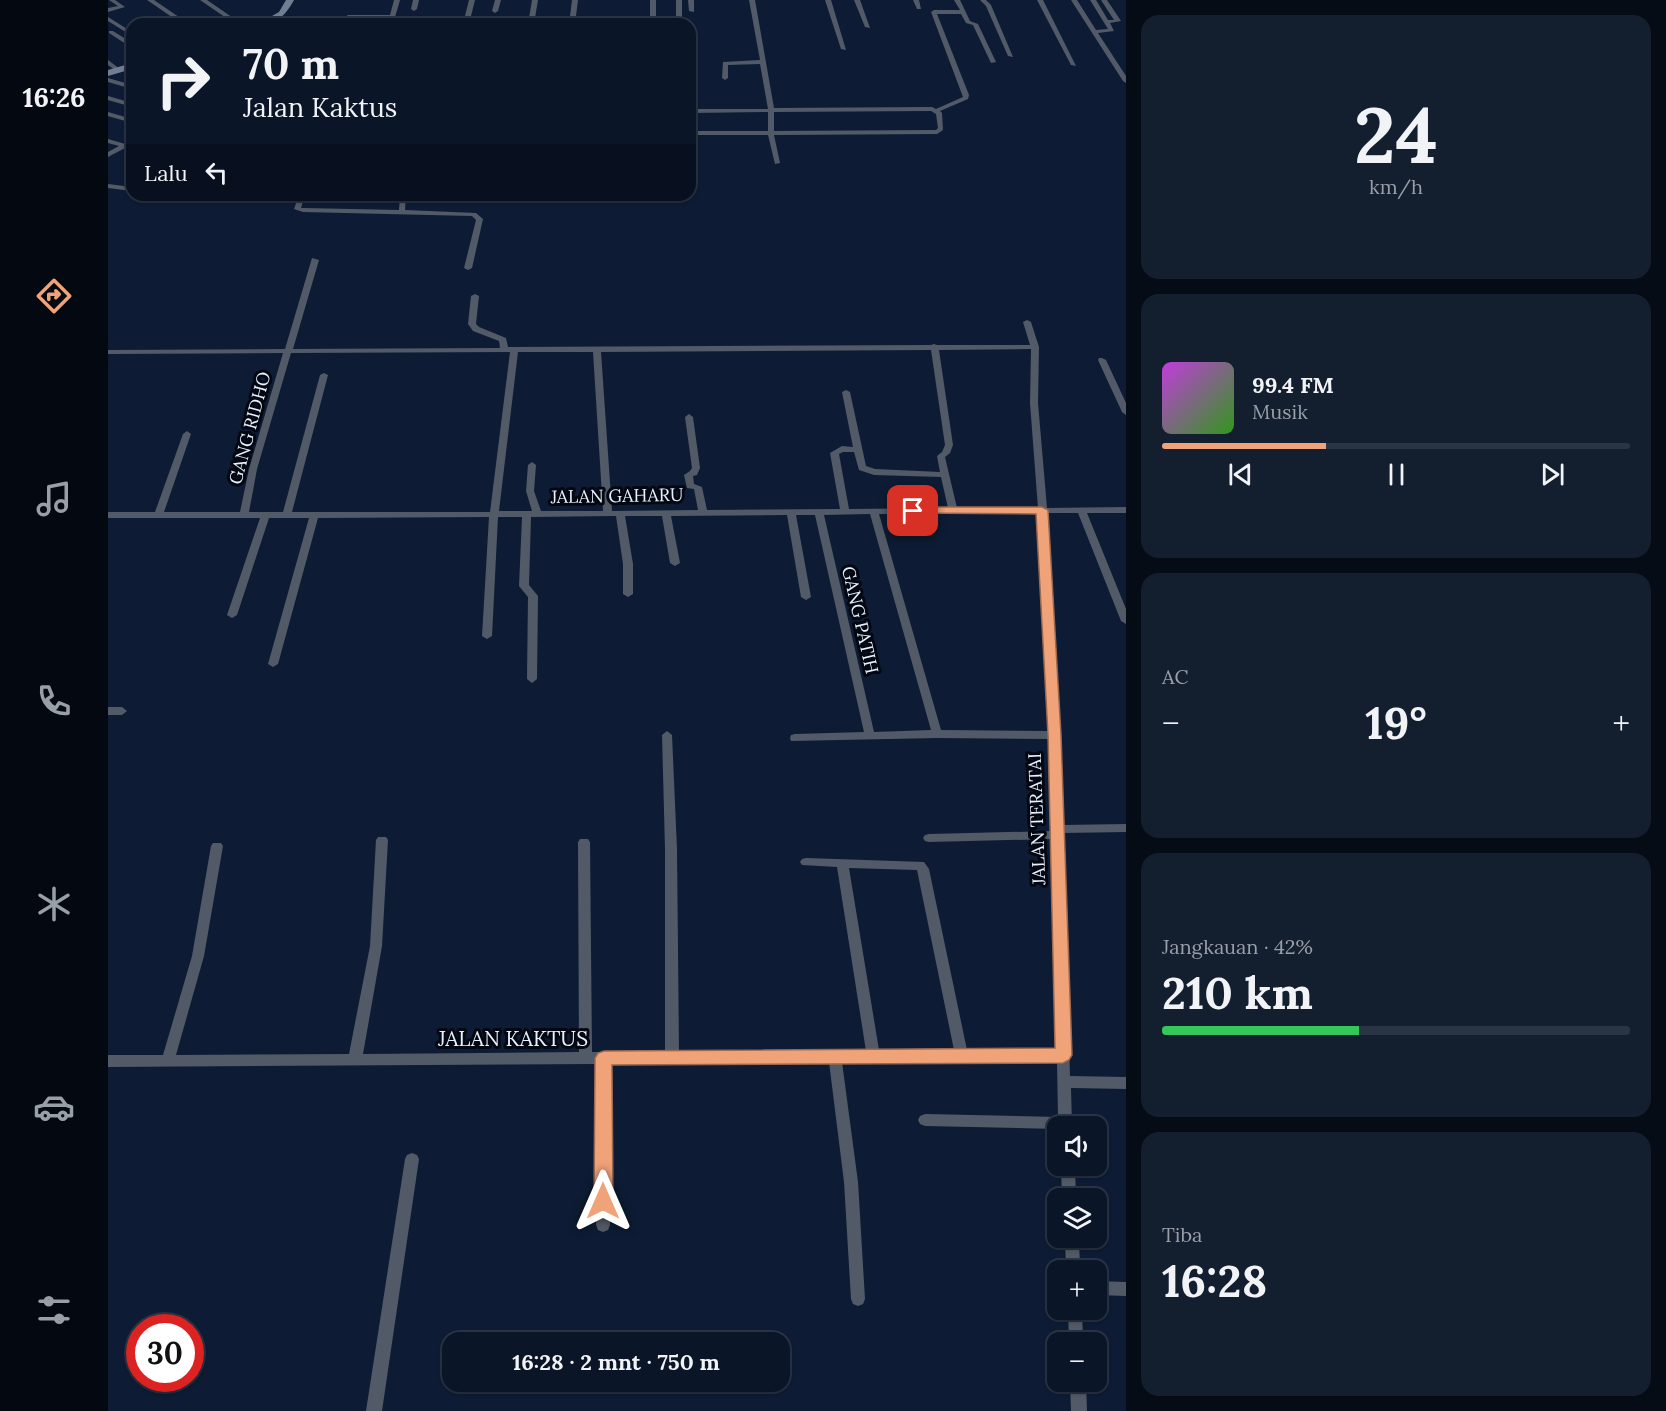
<!DOCTYPE html>
<html lang="id">
<meta charset="utf-8">
<style>
body{margin:0;font-family:Lora,serif;background:#131e2f;color:#f1f3f6;height:100vh;display:flex;flex-direction:column;font-size:22px;white-space:nowrap}
*{box-sizing:border-box;margin:0}
p{font-size:20px;color:#999fa7}
.icon{flex:none;width:33px;height:33px;fill:none;stroke:currentColor;stroke-width:2;stroke-linecap:round;stroke-linejoin:round}
.map{position:relative;flex:1;overflow:hidden}
.drawer{display:flex;flex-direction:column;gap:15px;padding:15px;background:#060c15;width:540px}
.drawer>*{flex:none}
.banner{position:absolute;left:18px;top:18px;width:570px;height:183px;border-radius:18px;box-shadow:0 2px 4px #0004,0 0 0 2px #2a3444;background:#0a1527;color:#f1f3f6;overflow:hidden}
.tools{position:absolute;left:939px;top:1116px;display:grid;gap:12px}
.tools a{display:grid;place-items:center;width:60px;height:60px;border-radius:12px;background:#0a1527;box-shadow:0 2px 4px #0004,0 0 0 2px #2a3444;font-size:30px}
.speed{position:absolute;left:18px;top:1314px;display:flex;gap:12px;font-size:30px;font-weight:700;text-align:center}
.speed>*{display:grid;place-content:center;width:78px;height:78px;border-radius:50%;background:#0a1527;box-shadow:0 2px 4px #0004,0 0 0 2px #2a3444;line-height:1}
.speed .limit{border:9px solid #d22;background:#fff;color:#111}
.pin{position:absolute;display:grid;place-items:center;width:51px;height:51px;color:#fff;margin:-26px;border-radius:12px;box-shadow:0 3px 9px #0006}
.me{position:absolute;width:66px;margin:-33px;rotate:0deg;stroke-linejoin:round;filter:drop-shadow(0 0 4px #0008)}
.turn{display:flex;align-items:center;gap:21px;height:126px;padding:0 18px;font-size:27px}
.turn .icon{width:78px;height:78px;stroke-width:2.5}
.turn b{display:block;font-size:42px;line-height:51px}
.then{display:flex;align-items:center;height:57px;padding:0 18px;background:#0003;gap:12px;font-size:22px}
.big{font-size:45px;font-weight:700;line-height:1.1}
.drawer .tile{flex:1;display:flex;flex-direction:column;justify-content:center;gap:9px;min-width:0;padding:0 21px;border-radius:18px;background:#131e2f}
.drawer .dial{align-items:center;gap:0}
.dial b{font-size:78px;line-height:1}
.song{display:flex;align-items:center;gap:18px}
.cover{width:72px;height:72px;border-radius:9px;background:linear-gradient(135deg,hsl(290 70% 55%),hsl(110 70% 35%))}
.played{height:6px;border-radius:3px;background:linear-gradient(90deg,#f0a279 35%,#2a3444 35%)}
.keys{display:flex;justify-content:space-around;direction:ltr}
.heat{display:flex;justify-content:space-between;align-items:center;font-size:33px;direction:ltr}
.charge{height:9px;border-radius:4px;background:linear-gradient(90deg,#34c759 42%,#2a3444 0)}
.trip{position:absolute;left:334px;top:1332px;width:348px;height:60px;border-radius:18px;background:#0a1527;box-shadow:0 2px 4px #0004,0 0 0 2px #2a3444;font-weight:700;line-height:60px;text-align:center}
main{display:flex;flex:1;min-height:0}
.dock{display:flex;flex-direction:column;width:108px;justify-content:space-around;align-items:center;background:#040810;color:#999fa7}
.dock .icon{width:42px;height:42px}
.dock .on{color:#f0a279}
.dock b{font-size:27px;color:#f1f3f6}
.map>svg:first-child{display:block}
</style>
<main>
<nav class="dock">
<b>16:26</b>
<svg class="icon on" aria-label="directions" viewBox="0 0 24 24"><path d="M12 3l9 9-9 9-9-9zM9 14v-3h6M13 9l2 2-2 2"/></svg>
<svg class="icon" aria-label="music" viewBox="0 0 24 24"><path d="M9 18V5l10-2v13"/><circle cx="6" cy="18" r="3"/><circle cx="16" cy="16" r="3"/></svg>
<svg class="icon" aria-label="phone" viewBox="0 0 24 24"><path d="M5 4h4l2 5-3 2q2 4 5 5l2-3 5 2v4C11 20 4 13 5 4z"/></svg>
<svg class="icon" aria-label="climate" viewBox="0 0 24 24"><path d="M12 3v18M4 7l16 10M4 17L20 7"/></svg>
<svg class="icon" aria-label="car" viewBox="0 0 24 24"><path d="M5 17H2v-5l4-1 3-4h7l3 4 3 1v5h-3M9 17h6M6 11h13"/><circle cx="7" cy="17" r="2"/><circle cx="17" cy="17" r="2"/></svg>
<svg class="icon" aria-label="filters" viewBox="0 0 24 24"><path d="M4 7h16M4 17h16"/><circle cx="9" cy="7" r="2"/><circle cx="15" cy="17" r="2"/></svg>
</nav>
<div class="map">
<svg width="1018" height="1411" viewBox="0 0 1018 1411">
<rect width="100%" height="100%" fill="#0d1c34"/>
<g fill="none" stroke-linecap="round" stroke-linejoin="round">
<path fill="#525a67" fill-rule="evenodd" d="M1 0H7L17 7 0 12V8L10 6Z
M39 0H46L81 24H74Z
M92 0H99L134 24H127Z
M286 0H292L285 24H279L281 19H240L237 17 240 15H282Z
M305 0H311L309 9 306 11 303 9Z
M361 0H367L361 24H355Z
M387 0H393L390 11 387 13 384 11Z
M424 0H430L426 24H420Z
M464 0H470L467 24H461Z
M542 0H548V24H542Z
M568 0H574V17L571 19 568 17Z
M580 0H586V12L581 11Z
M641 0H647L666 108 824 107 828 109 855 97 823 12 826 10H852L846 0H852L862 21 870 24 888 62 883 63 865 25 858 23 853 14H829L861 95 860 99 832 111 834 113 835 130 829 134 666 135 672 163 667 164 660 135H582V131H660V112L582 113V109H660L652 64 620 65V78L617 80 614 78 615 62 652 60ZM823 111 828 114 830 128 828 130 666 131V112Z
M717 0H723L738 50 733 49Z
M746 0H752L762 28 757 27Z
M805 0H811L813 9H809Z
M872 0H878L883 5 905 57 900 56 878 6Z
M929 0H935L968 66 963 65Z
M963 0H969L988 30 1000 29 982 0H988L1000 20H1006L993 0H999L1013 21 1002 23 1006 31 990 33 1018 76V83L1015 81Z
M0 17 24 32V36L0 21Z
M162 19 186 22 189 24 160 22 159 21Z
M1 31H5L24 43V48L1 33Z
M0 60 12 69V71H8L0 65Z
M0 78 24 85V89L0 82Z
M0 96 24 103V107L0 100Z
M0 112 24 119V123L0 116Z
M0 139 24 146V150L17 148 0 157V152L11 146 0 143Z
M0 184 24 187V191L0 188Z
M191 195H197L193 208H195L291 210 292 195H298L297 210 368 213 375 219 364 268 360 270 356 268 368 220 364 216 195 212 186 209Z
M204 258 211 260 185 349 392 348 391 341 365 331 360 324 363 296 367 294 371 296 368 324 371 327 398 338 400 347 823 345 826 344 829 345H922L915 322 919 320 923 322 931 347 930 403 939 508 1018 507V513H979L1018 609V624L1013 621 970 513H939L952 735 955 825 1018 824V832L955 833 962 1076 1018 1077V1089L963 1088 964 1126H950V1129L817 1126 812 1124 810 1120 812 1116 817 1114 950 1117 949 1061 734 1062 750 1182 757 1299 755 1304 750 1306 745 1304 743 1299 736 1182 721 1062 503 1064 502 1225 500 1230 495 1232 490 1230 488 1225 489 1064 0 1067V1055H55L84 956 103 846 105 843H113L115 846 96 956 68 1055 241 1054 262 946 268 840 270 837H278L280 840 274 946 255 1054 471 1052 470 842 472 839H480L482 842 484 1052H557V849L554 735 559 731 564 735 569 849 571 1052 758 1051 729 867 694 865 692 862 694 859 698 858 816 862 821 869 859 1050 949 1049 944 839 821 842 817 841 815 838 817 835 821 834 944 831 942 739 829 738 683 741 682 738 683 735 687 734 756 732 707 515H688L703 597 698 600 693 597 679 515 563 516 572 563 567 566 562 563 554 516H517L525 564V594L520 597 515 594V564L508 516 423 517 421 585 430 596 429 679 424 683 419 679 420 597 411 586 414 517H390L384 636 379 639 374 636 381 517 210 518 170 664 165 667 160 664 201 518H161L129 615 124 618 119 615 152 518H0V512H47L75 434 79 431 83 434 56 512H132L141 469 175 353 0 354V350L177 349ZM923 349 922 403 930 508H849L837 457 842 453 845 445 831 350ZM823 350 837 445 834 452 829 456 832 472 767 469 758 466 742 392 738 390 734 392 745 447 734 446 722 453 732 509 599 510 594 487 586 484 585 476 589 475 592 468 585 417 581 414 577 417 584 468 582 471 576 475 579 488 586 489 590 510 504 511 493 352ZM402 352 382 512H184L220 375 216 373 212 375 175 512H141L149 469 183 353ZM410 352H485L495 511H433L426 491 428 465 424 462 420 465 418 491 424 511H391ZM735 452H746L751 470 766 475 833 477 840 508 741 509 731 454ZM930 513 941 731 833 730 771 514ZM762 514 823 730 766 732 716 515ZM741 868 809 870 846 1050H771Z
M991 358H994L998 360 1018 403V415L1014 412 990 360Z
M0 707H14L19 711 14 715H0Z
M304 1153 309 1155 311 1159 274 1411H258L297 1159 299 1155Z
M953 1166H967L968 1198H954Z
M957 1238H971L972 1270H958Z
M988 1281 1018 1282V1296L988 1295Z
M960 1310H974L975 1342H961Z
M962 1382H978L979 1411H963Z"/>
<path fill="#717e91" fill-rule="evenodd" d="M178 0H186C177 16 169 24 150 24L171 12Z
M24 63V69L0 76V70Z"/>
</g>
<path fill="#f0a279" stroke="#9c694f" stroke-width="1.5" d="M805 507H934L940 510 953 735 964 1055 961 1060 955 1063 504 1065 505 1201 502 1207 495 1210 489 1207 486 1201 487 1058 490 1053 496 1051 947 1048 940 735 928 514 801 513 799 511Z"/>
<g text-anchor="middle" stroke-width="6" stroke-linejoin="round" paint-order="stroke">
<g font-size="18" fill="#e8f1fe" stroke="#030711">
<text transform="translate(142 428) rotate(-75)" y="6">GANG RIDHO</text>
<text transform="translate(509 496) rotate(-1)" y="6">JALAN GAHARU</text>
<text transform="translate(752 620) rotate(77)" y="6">GANG PATIH</text>
<text transform="translate(929 819) rotate(-92)" y="6">JALAN TERATAI</text>
</g>
<g font-size="21" fill="#e8f1fe" stroke="#030711">
<text x="405" y="1046">JALAN KAKTUS</text>
</g>
</g>
</svg>
<div class="tools">
<a><svg class="icon" aria-label="sound" viewBox="0 0 24 24"><path d="M4 9h4l5-4v14l-5-4H4zM17 9q2 3 0 6"/></svg></a>
<a><svg class="icon" aria-label="layers" viewBox="0 0 24 24"><path d="M12 4l9 5-9 5-9-5zM3 14l9 5 9-5"/></svg></a>
<a>+</a>
<a>−</a>
</div>
<div class="speed"><div class="limit">30</div></div>
<div class="pin" style="left:805px;top:511px;background:#d93025"><svg class="icon" aria-label="arrive" viewBox="0 0 24 24"><path d="M6 21V4h12l-3 4 3 4H6"/></svg></div>
<svg class="me" style="left:495px;top:1201px" viewBox="-20 -20 40 40"><path d="M0-17L14 15 0 8-14 15z" fill="#f0a279" stroke="#fff" stroke-width="4"/></svg>
<div class="trip">16:28 · 2 mnt · 750 m</div>
<div class="banner">
<div class="turn"><svg class="icon" aria-label="right" viewBox="0 0 24 24"><path d="M7 20v-9h11M14 6l5 5-5 5"/></svg><div><b>70 m</b>Jalan Kaktus</div></div>
<div class="then">Lalu<svg class="icon" aria-label="left" viewBox="0 0 24 24"><path d="M17 20v-9H6M10 6l-5 5 5 5"/></svg></div>
</div>
</div>
<section class="drawer">
<div class="tile dial"><b>24</b><p>km/h</p></div>
<div class="tile">
<div class="song"><i class="cover"></i><div><b>99.4 FM</b><p>Musik</p></div></div>
<div class="played"></div>
<div class="keys"><svg class="icon" aria-label="previous" viewBox="0 0 24 24"><path d="M18 5L8 12l10 7zM5 5v14"/></svg><svg class="icon" aria-label="pause" viewBox="0 0 24 24"><path d="M8 5v14M16 5v14"/></svg><svg class="icon" aria-label="next" viewBox="0 0 24 24"><path d="M6 5l10 7-10 7zM19 5v14"/></svg></div>
</div>
<div class="tile"><p>AC</p>
<div class="heat"><a>−</a><b class="big">19°</b><a>+</a></div>
</div>
<div class="tile"><p>Jangkauan · 42%</p><b class="big">210 km</b><div class="charge"></div></div>
<div class="tile"><p>Tiba</p><b class="big">16:28</b></div>
</section>
</main>
